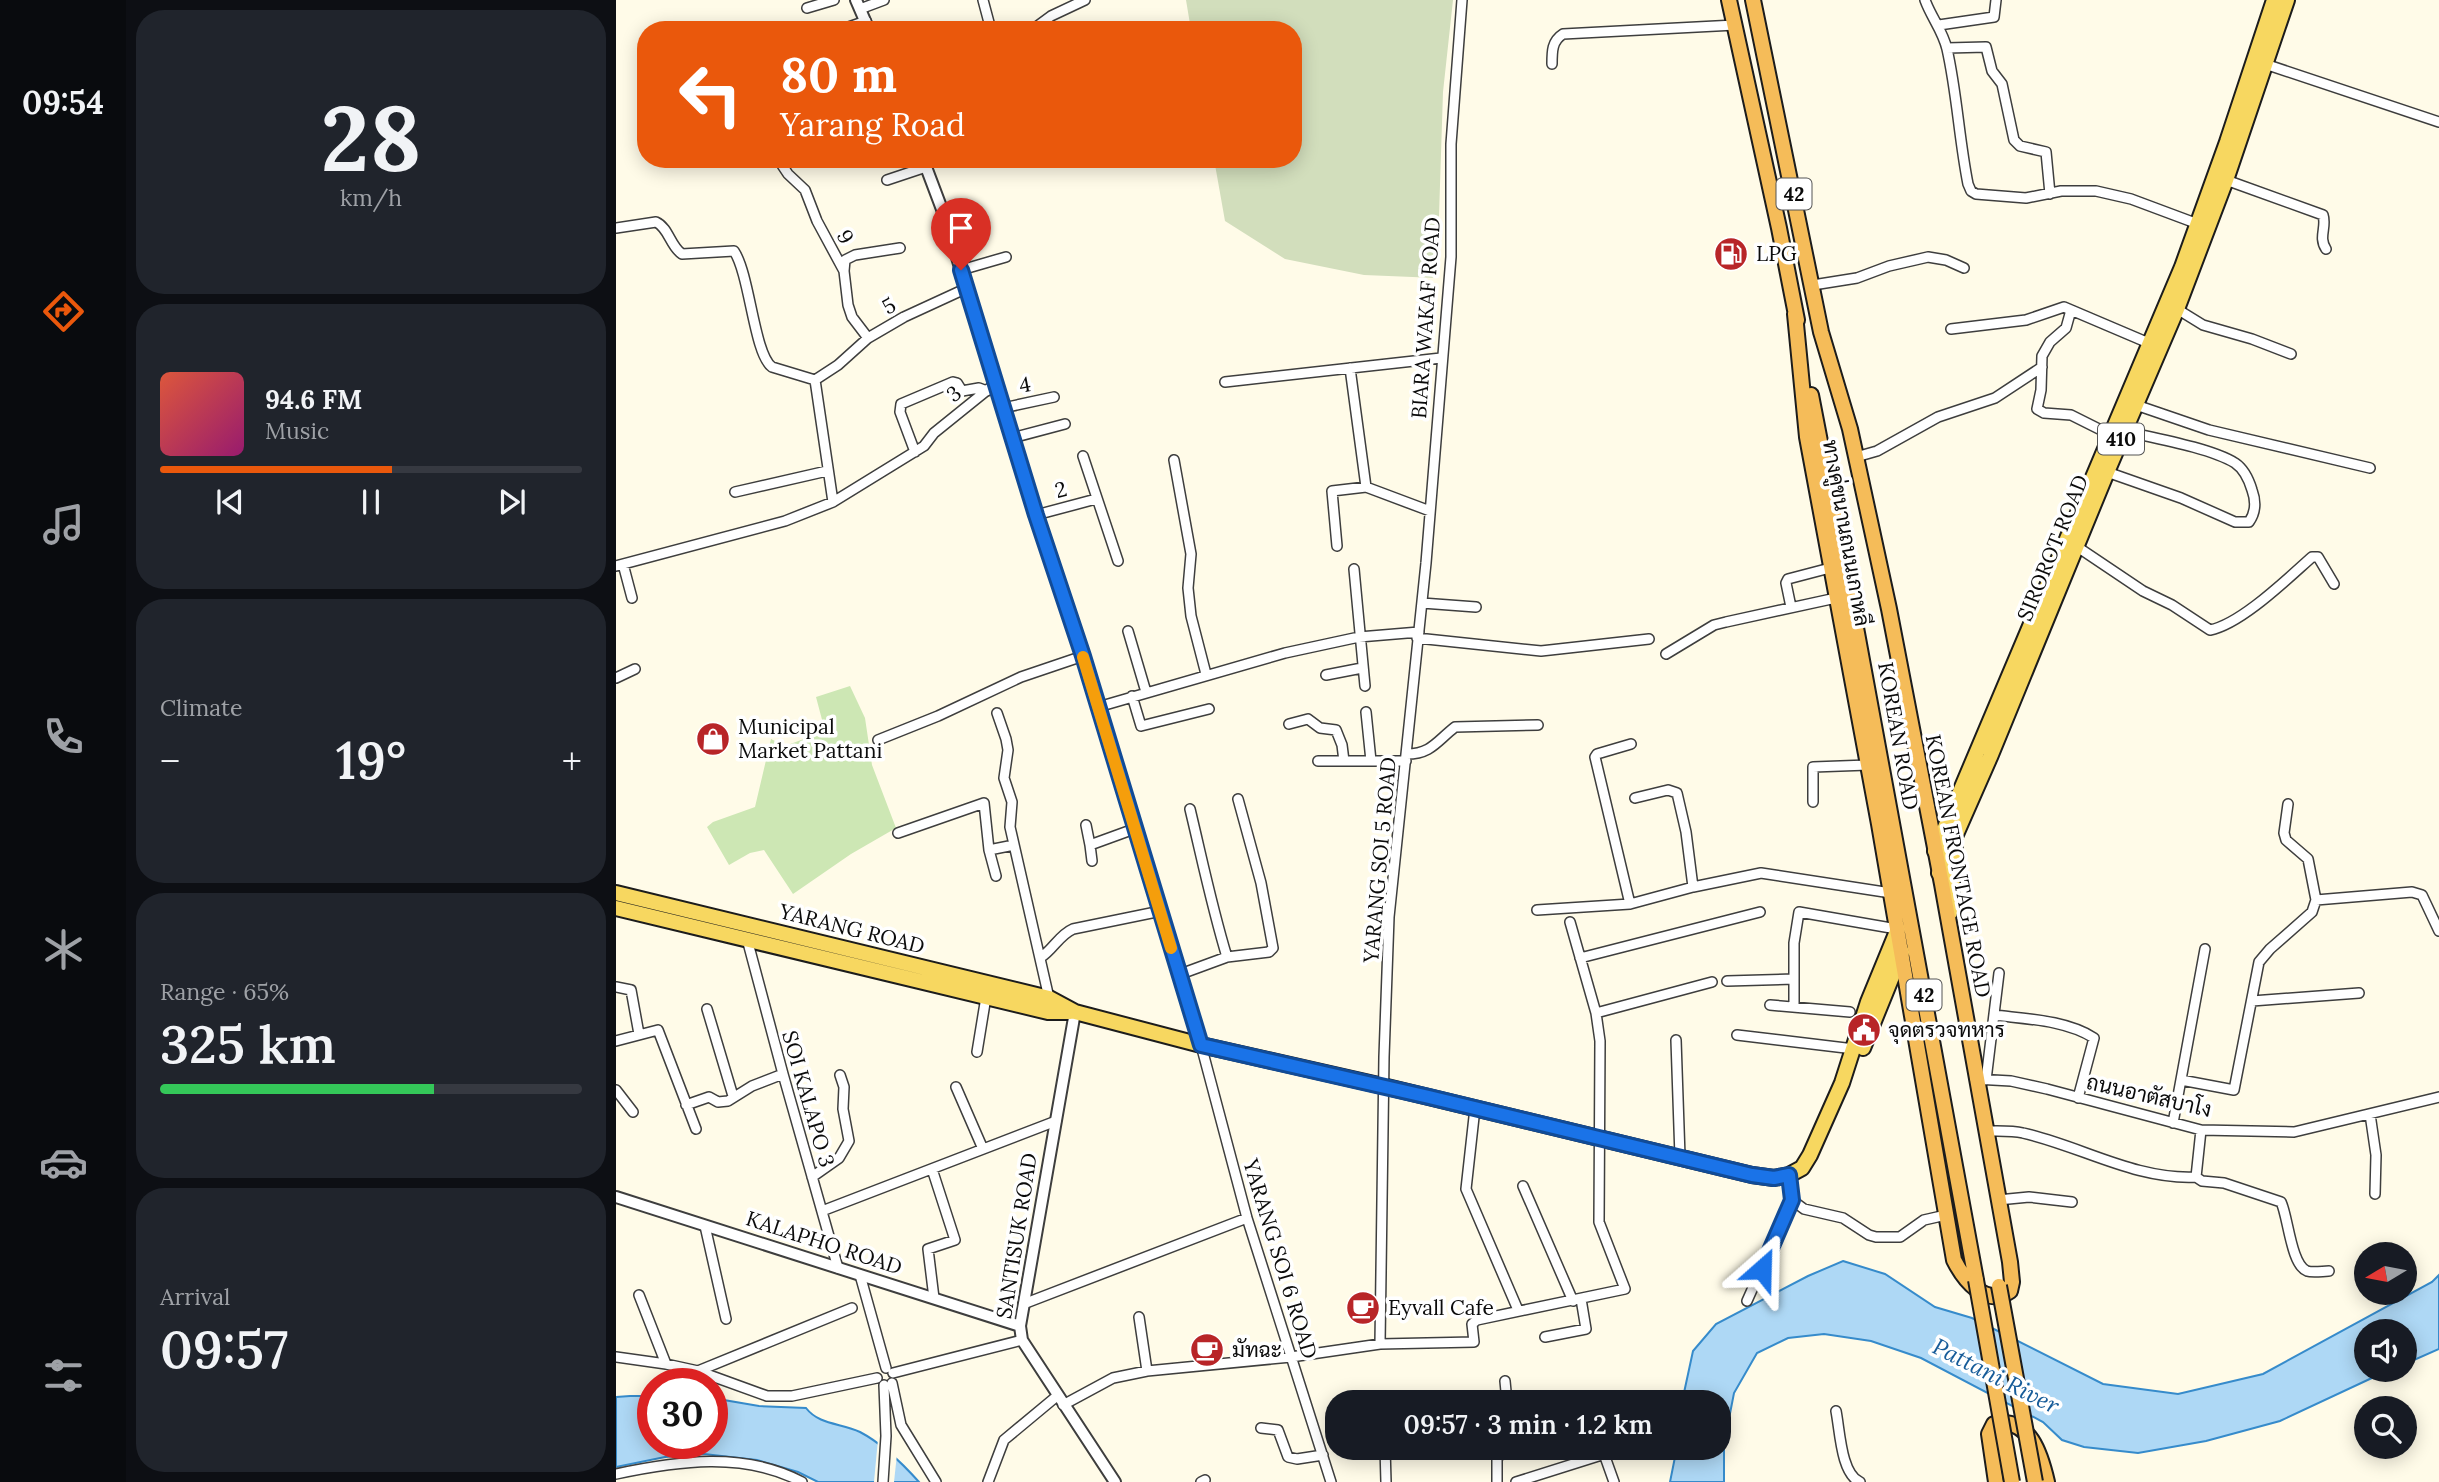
<!DOCTYPE html>
<meta charset="utf-8">
<style>
body{margin:0;font-family:Lora,Sarabun,serif;background:#20242c;color:#f1f3f6;height:100vh;display:flex;flex-direction:column;font-size:26px;white-space:nowrap}
*{box-sizing:border-box;margin:0}
p{font-size:23px;color:#9ea1a6}
.icon{flex:none;width:38px;height:38px;fill:none;stroke:currentColor;stroke-width:2;stroke-linecap:round;stroke-linejoin:round}
.map{position:relative;flex:1;overflow:hidden}
.panel{display:flex;flex-direction:column;gap:10px;padding:10px;background:#0d0f14;width:490px}
.panel>*{flex:none}
.banner{position:absolute;left:21px;top:21px;width:665px;height:147px;border-radius:28px;box-shadow:0 4px 18px #0003;background:#ea580c;color:#fff;overflow:hidden}
.needle{width:46px;rotate:260deg}
.buttons{position:absolute;left:1738px;top:1242px;display:grid;gap:14px}
.buttons a{display:grid;place-items:center;width:63px;height:63px;border-radius:50%;background:#171b24;box-shadow:0 4px 18px #0003;font-size:35px}
.speed{position:absolute;left:21px;top:1368px;display:flex;gap:14px;font-size:35px;font-weight:700;text-align:center}
.speed>*{display:grid;place-content:center;width:91px;height:91px;border-radius:50%;background:#171b24;box-shadow:0 4px 18px #0003;line-height:1}
.speed .limit{border:10px solid #d22;background:#fff;color:#111}
.pin{position:absolute;display:grid;place-items:center;width:60px;height:60px;color:#fff;margin:-72px -30px;border-radius:50% 50% 50% 0;rotate:-45deg;box-shadow:0 0 7px #0007}
.pin .icon{rotate:45deg}
.me{position:absolute;width:77px;margin:-38px;rotate:25deg;stroke-linejoin:round;filter:drop-shadow(0 0 5px #0008)}
.turn{display:flex;align-items:center;gap:24px;height:147px;padding:0 28px;font-size:32px}
.turn .icon{width:91px;height:91px;stroke-width:2.5}
.turn b{display:block;font-size:49px;line-height:60px}
.big{font-size:52px;font-weight:600;line-height:1.1}
.panel .card{flex:1;display:flex;flex-direction:column;justify-content:center;gap:10px;min-width:0;padding:0 24px;border-radius:28px;background:#20242c}
.panel .dial{align-items:center;gap:0}
.dial b{font-size:91px;line-height:1}
.song{display:flex;align-items:center;gap:21px}
.cover{width:84px;height:84px;border-radius:10px;background:linear-gradient(135deg,hsl(10 70% 55%),hsl(320 70% 35%))}
.played{height:7px;border-radius:4px;background:linear-gradient(90deg,#ea580c 55%,#363941 55%)}
.keys{display:flex;justify-content:space-around;direction:ltr}
.heat{display:flex;justify-content:space-between;align-items:center;font-size:38px;direction:ltr}
.charge{height:10px;border-radius:5px;background:linear-gradient(90deg,#34c759 65%,#363941 0)}
.trip{position:absolute;left:709px;top:1390px;width:406px;height:70px;border-radius:28px;background:#171b24;box-shadow:0 4px 18px #0003;font-weight:600;line-height:70px;text-align:center}
main{display:flex;flex:1;min-height:0}
.tabs{display:flex;flex-direction:column;width:126px;justify-content:space-around;align-items:center;background:#090b0e;color:#9ea1a6}
.tabs .icon{width:49px;height:49px}
.tabs .selected{color:#ea580c}
.tabs b{font-size:32px;color:#f1f3f6}
.map>svg:first-child{display:block}
</style>
<main>
<nav class="tabs">
<b>09:54</b>
<svg class="icon selected" aria-label="directions" viewBox="0 0 24 24"><path d="M12 3l9 9-9 9-9-9zM9 14v-3h6M13 9l2 2-2 2"/></svg>
<svg class="icon" aria-label="music" viewBox="0 0 24 24"><path d="M9 18V5l10-2v13"/><circle cx="6" cy="18" r="3"/><circle cx="16" cy="16" r="3"/></svg>
<svg class="icon" aria-label="phone" viewBox="0 0 24 24"><path d="M5 4h4l2 5-3 2q2 4 5 5l2-3 5 2v4C11 20 4 13 5 4z"/></svg>
<svg class="icon" aria-label="climate" viewBox="0 0 24 24"><path d="M12 3v18M4 7l16 10M4 17L20 7"/></svg>
<svg class="icon" aria-label="car" viewBox="0 0 24 24"><path d="M5 17H2v-5l4-1 3-4h7l3 4 3 1v5h-3M9 17h6M6 11h13"/><circle cx="7" cy="17" r="2"/><circle cx="17" cy="17" r="2"/></svg>
<svg class="icon" aria-label="filters" viewBox="0 0 24 24"><path d="M4 7h16M4 17h16"/><circle cx="9" cy="7" r="2"/><circle cx="15" cy="17" r="2"/></svg>
</nav>
<section class="panel">
<div class="card dial"><b>28</b><p>km/h</p></div>
<div class="card">
<div class="song"><i class="cover"></i><div><b>94.6 FM</b><p>Music</p></div></div>
<div class="played"></div>
<div class="keys"><svg class="icon" aria-label="previous" viewBox="0 0 24 24"><path d="M18 5L8 12l10 7zM5 5v14"/></svg><svg class="icon" aria-label="pause" viewBox="0 0 24 24"><path d="M8 5v14M16 5v14"/></svg><svg class="icon" aria-label="next" viewBox="0 0 24 24"><path d="M6 5l10 7-10 7zM19 5v14"/></svg></div>
</div>
<div class="card"><p>Climate</p>
<div class="heat"><a>−</a><b class="big">19°</b><a>+</a></div>
</div>
<div class="card"><p>Range · 65%</p><b class="big">325 km</b><div class="charge"></div></div>
<div class="card"><p>Arrival</p><b class="big">09:57</b></div>
</section>
<div class="map">
<svg width="1823" height="1482" viewBox="0 0 1823 1482">
<rect width="100%" height="100%" fill="#fffbe8"/>
<path fill="#cde7b4" d="M234 686 249 718 256 765 280 828 235 854 177 894 148 850 134 853 113 865 91 827 97 822 139 807 155 739 169 746 209 731 200 697Z"/>
<path fill="#d2debc" d="M570 0H837L827 92 821 278 748 275 669 259 609 221 598 159H677V30H575Z"/>
<path fill="#aed8f5" stroke="#368bcb" stroke-width="2" d="M1227 1261 1269 1274 1319 1307 1356 1318 1487 1384 1562 1394 1647 1374 1816 1282 1823 1275V1349L1789 1364 1788 1332H1750V1370H1773L1664 1421 1590 1441 1522 1453 1468 1447 1446 1440 1427 1422 1305 1358 1255 1341 1208 1334 1172 1338 1141 1353 1118 1393 1108 1444V1482H1054L1061 1447H1102V1402H1066L1077 1351 1100 1324 1192 1276Z
M14 1396H37V1444H96V1398L143 1406 190 1408C203 1425 225 1423 244 1432 267 1444 286 1463 303 1482H202L182 1472 141 1460 88 1454 49 1457 0 1467V1397Z"/>
<path fill="#fffbe8" d="M262 1439 281 1454 278 1482H258Z"/>
<g fill="none" stroke-linecap="round" stroke-linejoin="round">
<g stroke="#3e3e3e" stroke-width="12">
<path id="minor" d="M367 0 375 30
M1309 0C1315 17 1327 31 1331 49 1341 93 1343 139 1352 184L1355 191 1360 194 1410 198 1445 191H1480L1515 199 1582 224
M191 8 218 0
M244 9 268 0
M1323 25 1378 17 1380 0
M224 30 250 21
M416 30 435 16 469 0
M1331 48 1370 47 1376 71 1386 84 1398 140 1404 146 1430 152 1434 194
M936 64C936 51 936 41 947 34L1119 25
M1649 64 1823 122
M162 159 172 174 189 190 201 221 228 271 232 305 236 317 252 338
M271 180 310 167
M1610 180 1707 215C1711 227 1702 237 1710 249
M0 228 40 222C53 228 54 246 66 254L118 251C134 275 138 354 156 367L199 380
M345 270 390 257
M228 271 229 260 239 255 284 248
M1197 285 1241 278 1273 266 1312 257 1330 260 1348 268
M1561 309 1587 325 1636 339 1675 354
M1455 310 1450 328 1434 342 1426 356 1425 390 1421 409 1428 413 1455 415 1495 435
M1335 329 1410 320 1448 307 1535 344
M734 368 750 487
M199 380 222 365 252 338 288 317 351 288
M199 380 217 502
M609 382 825 358
M1520 405 1593 430 1754 468
M387 408 438 397
M396 438 449 424
M299 452 284 412 285 404 337 382 341 383 346 391 363 388 371 391
M467 456 502 561
M1240 457 1261 451 1322 417 1379 398 1426 367
M558 460 575 554 572 588 575 616 590 674
M1491 472 1565 498 1619 522H1633C1640 512 1640 501 1636 490 1633 480 1628 469 1619 463 1595 448 1538 438 1508 431
M119 492 211 471
M420 515 480 499
M721 546 716 491 750 487 814 511
M1460 546 1527 591 1556 605 1594 630C1625 624 1671 579 1696 557H1702L1718 584
M7 564 16 598
M0 566 169 521 217 502 308 446 318 433 380 383
M738 569 749 686
M806 603 860 607
M1175 607 1170 583 1172 579 1214 568
M512 631 530 692
M801 638 925 651 1033 639
M1050 654 1098 625 1110 622 1220 598
M710 675 746 668
M0 678 19 669
M516 696 525 726 593 709
M482 707 669 653 743 637 803 632
M750 712 755 761
M381 713 390 739 392 750 388 778 396 802 394 827 433 998
M673 724 692 719 704 728 720 730 726 745 728 761
M262 740 322 716 405 677 467 656
M791 754C815 754 821 741 839 727L922 725
M702 761H790
M1019 798 1052 790 1061 793 1070 832 1077 887
M1197 802V767L1252 765
M574 809C586 859 596 908 611 957
M470 825 474 845 518 829
M282 833 368 803 373 850 380 876
M474 845 476 861
M373 850 398 845
M1700 900 1796 892 1806 895 1823 931
M1014 904 979 757 981 754 1015 744
M921 910 1014 904 1077 887 1145 873 1275 893
M131 939 167 1074 222 1268
M424 958C437 950 443 935 457 929L545 911
M964 958 1144 912
M562 975 611 957 653 952 657 948 645 883 622 799
M1111 981 1178 979
M0 987 15 990 23 1034
M1636 1001 1743 993
M1154 1005 1234 1012
M1178 1007V943L1183 912 1275 928
M91 1009 117 1096
M980 1013 1096 982
M1378 1015C1410 1019 1450 1020 1478 1038L1462 1098
M1121 1035 1238 1049
M1060 1040 1064 1157
M0 1041 42 1030 80 1129
M585 1045 631 1218 715 1482
M361 1052 370 997
M1359 1079 1395 1081 1431 1089 1585 1130 1678 1132 1823 1097
M1370 1080 1383 973
M1565 1080 1618 1090 1643 962 1654 949 1696 912 1700 900 1692 859 1670 840 1668 833 1672 804
M340 1087 367 1149
M0 1090 17 1112
M70 1105 93 1097 102 1102 112 1101 136 1086 167 1074
M859 1108 850 1189 902 1310
M1754 1114 1760 1155 1759 1194
M1557 1123 1589 949
M1585 1130 1580 1177 1586 1181 1608 1183 1665 1202C1672 1216 1675 1265 1691 1271 1697 1273 1707 1271 1713 1271
M1369 1131C1381 1131 1395 1130 1407 1133 1465 1146 1519 1180 1580 1177
M316 1169 339 1240 312 1249 318 1298
M196 1177 223 1158 233 1141 227 1109 228 1087 224 1075
M907 1186 957 1301
M1176 1200 1188 1209 1227 1218 1253 1235 1260 1237H1284L1308 1220 1330 1215
M1382 1200 1413 1197 1456 1202
M206 1211 440 1121
M89 1226 110 1319
M244 1275 270 1368
M23 1295 50 1364
M1131 1301 1176 1200 1173 1175
M410 1303 631 1218
M523 1317 531 1371
M929 1337 970 1329 965 1299
M764 1344 768 1057 773 917 810 563 835 257V144L846 0
M0 1357 50 1364 82 1371 151 1396H176L261 1378
M82 1371 236 1308
M277 1373 406 1340
M889 1381 891 1402
M276 1383 285 1425 320 1482
M447 1405 497 1378 531 1371 675 1357 764 1344 858 1342 856 1324 861 1320 1009 1289 983 1222 984 1041 980 1013 954 922
M1220 1411C1224 1431 1225 1474 1244 1482
M645 1428 662 1430 672 1457 681 1459 707 1455
M769 1447 770 1482
M988 1454 998 1482
M0 1474C61 1461 128 1451 186 1482
M267 1482 270 1436 268 1385
M372 1482 388 1440 441 1396
M585 1482 589 1480
M881 1482V1458L893 1447
M900 1482 1011 1447"/>
</g>
<g stroke="#3e3e3e" stroke-width="14">
<path id="tertiary" d="M240 0 253 30
M307 159 327 212 420 515 467 656 585 1045
M459 1012 404 1326 406 1340 499 1482
M0 1197 404 1326"/>
</g>
<g stroke="#1c1c1c" stroke-width="18">
<path id="primary" d="M1319 851 1566 267 1611 142 1658 0
M1323 873 1374 757 1491 472 1561 309 1610 180 1671 0
M0 893 433 998 459 1012 585 1045 767 1086 1136 1175 1158 1178 1173 1175 1186 1168 1194 1155 1226 1083 1252 1002 1282 929
M0 908 432 1012H454
M1334 913 1339 849
M1247 1048 1286 952"/>
</g>
<g stroke="#1c1c1c" stroke-width="18">
<path id="trunk" d="M1113 0 1163 228 1181 320
M1137 0 1205 332 1234 429 1273 609 1326 884 1394 1262 1396 1282 1394 1291C1370 1308 1348 1280 1338 1260L1263 824 1191 437 1179 314
M1195 395 1241 633 1360 1280
M1380 1482 1373 1434 1378 1424C1414 1416 1425 1456 1431 1482"/>
</g>
<use href="#minor" stroke="#fff" stroke-width="9"/>
<use href="#tertiary" stroke="#fff" stroke-width="10"/>
<use href="#primary" stroke="#f7d760" stroke-width="14"/>
<use href="#trunk" stroke="#f5bc59" stroke-width="14"/>
<g stroke="#1c1c1c" stroke-width="18" stroke-linecap="butt">
<path id="trunk-bridge" d="M1360 1280 1396 1482
M1383 1286 1419 1482"/>
</g>
<use href="#trunk-bridge" stroke="#f5bc59" stroke-width="14"/>
</g>
<g fill="none" stroke-linecap="round" stroke-linejoin="round">
<g stroke="#114b97" stroke-width="18">
<path id="route" d="M345 270 420 515 467 656 585 1045 813 1097 1136 1175 1158 1178 1173 1175 1176 1200 1146 1269"/>
</g>
<use href="#route" stroke="#1a73e8" stroke-width="12"/>
<path stroke="#f59e0b" stroke-width="12" d="M467 657 555 948"/>
</g>
<defs>
<g id="fuel-disc" transform="scale(1.75)"><circle r="9.5" fill="#b82528" stroke="#fff"/><path d="M-5.5-6h7V0h2V4h1.3V-2.5L3-4.5l.8-.8L6-3V5H2.5V1h-1V6h-7ZM-4.2-4.7v3.2H.2V-4.7Z" fill="#fff"/></g>
<g id="shop-disc" transform="scale(1.75)"><circle r="9.5" fill="#b82528" stroke="#fff"/><path d="M-5-2.5h2.3a2.7 3.5 0 0 1 5.4 0H5L5.5 6h-11ZM-1.5-2.5h3a1.5 2.3 0 0 0-3 0Z" fill="#fff"/></g>
<g id="civic-disc" transform="scale(1.75)"><circle r="9.5" fill="#b82528" stroke="#fff"/><path d="M-.6-6.5H3V-4.5H.6V-3L4-1V1h2V6H-6V1h2V-1L-.6-3ZM-1.2 2.5V6h2.4V2.5Z" fill="#fff"/></g>
<g id="cafe-disc" transform="scale(1.75)"><circle r="9.5" fill="#b82528" stroke="#fff"/><path d="M-5.5-4.5H6V0H3Q3 3.5 0 3.5H-2.5Q-5.5 3.5-5.5 0ZM3-3.2v2h1.7v-2ZM-6 4.5H4V6H-6Z" fill="#fff"/></g>
</defs>
<g fill-rule="evenodd">
<use href="#fuel-disc" x="1115" y="254"/>
<use href="#shop-disc" x="97" y="739"/>
<use href="#civic-disc" x="1248" y="1030"/>
<use href="#cafe-disc" x="747" y="1308"/>
<use href="#cafe-disc" x="591" y="1350"/>
</g>
<g text-anchor="middle" stroke-width="7" stroke-linejoin="round" paint-order="stroke">
<g fill="#fff" stroke="#545454" stroke-width="2">
<rect x="1160.5" y="178.5" width="35" height="31" rx="5"/>
<rect x="1482" y="423.5" width="46" height="31" rx="5"/>
<rect x="1290.5" y="979.5" width="35" height="31" rx="5"/>
</g>
<g font-size="19" font-weight="bold" fill="#0b0b0b">
<text x="1178" y="201">42</text>
<text x="1505" y="446">410</text>
<text x="1308" y="1002">42</text>
</g>
<g font-size="21" fill="#0b0b0b" stroke="#fff">
<text transform="translate(229 237) rotate(61)" y="7">9</text>
<text transform="translate(273 306) rotate(-29)" y="7">5</text>
<text transform="translate(810 318) rotate(-86)" y="7">BIARA WAKAF ROAD</text>
<text transform="translate(409 385) rotate(-11)" y="7">4</text>
<text transform="translate(338 394) rotate(-38)" y="7">3</text>
<text transform="translate(445 490) rotate(-15)" y="7">2</text>
<text transform="translate(1230 533) rotate(80)" y="7">ทางคู่ขนานถนนเกาหลี</text>
<text transform="translate(1437 548) rotate(-68)" y="7">SIROROT ROAD</text>
<text transform="translate(1282 736) rotate(80)" y="7">KOREAN ROAD</text>
<text transform="translate(764 860) rotate(-85)" y="7">YARANG SOI 5 ROAD</text>
<text transform="translate(1342 866) rotate(79)" y="7">KOREAN FRONTAGE ROAD</text>
<text transform="translate(236 929) rotate(14)" y="7">YARANG ROAD</text>
<text transform="translate(1533 1096) rotate(13)" y="7">ถนนอาตัสบาโง</text>
<text transform="translate(192 1099) rotate(74)" y="7">SOI KALAPO 3</text>
<text transform="translate(401 1236) rotate(-81)" y="7">SANTISUK ROAD</text>
<text transform="translate(208 1243) rotate(18)" y="7">KALAPHO ROAD</text>
<text transform="translate(664 1259) rotate(73)" y="7">YARANG SOI 6 ROAD</text>
</g>
<g font-size="21" fill="#0b0b0b" stroke="#fff" text-anchor="start">
<text x="1140" y="261">LPG</text>
<text x="122" y="734">Municipal<tspan x="122" dy="24">Market Pattani</tspan></text>
<text x="1272" y="1037">จุดตรวจทหาร</text>
<text x="772" y="1315">Eyvall Cafe</text>
<text x="616" y="1357">มัทฉะ</text>
</g>
<g font-size="23" font-style="italic" fill="#175c99" stroke="#fff">
<text transform="translate(1380 1376) rotate(27)" y="8">Pattani River</text>
</g>
</g>
</svg>
<div class="buttons">
<a><svg class="needle" viewBox="-14 -14 28 28"><path d="M0-13l5 13h-10z" fill="#e53935"/><path d="M0 13l5-13h-10z" fill="#9ea1a6"/></svg></a>
<a><svg class="icon" aria-label="sound" viewBox="0 0 24 24"><path d="M4 9h4l5-4v14l-5-4H4zM17 9q2 3 0 6"/></svg></a>
<a><svg class="icon" aria-label="search" viewBox="0 0 24 24"><circle cx="10" cy="10" r="6"/><path d="M15 15l6 6"/></svg></a>
</div>
<div class="speed"><div class="limit">30</div></div>
<div class="pin" style="left:345px;top:270px;background:#d93025"><svg class="icon" aria-label="arrive" viewBox="0 0 24 24"><path d="M6 21V4h12l-3 4 3 4H6"/></svg></div>
<svg class="me" style="left:1146px;top:1269px" viewBox="-20 -20 40 40"><path d="M0-17L14 15 0 8-14 15z" fill="#1a73e8" stroke="#fff" stroke-width="4"/></svg>
<div class="trip">09:57 · 3 min · 1.2 km</div>
<div class="banner">
<div class="turn"><svg class="icon" aria-label="left" viewBox="0 0 24 24"><path d="M17 20v-9H6M10 6l-5 5 5 5"/></svg><div><b>80 m</b>Yarang Road</div></div>
</div>
</div>
</main>
